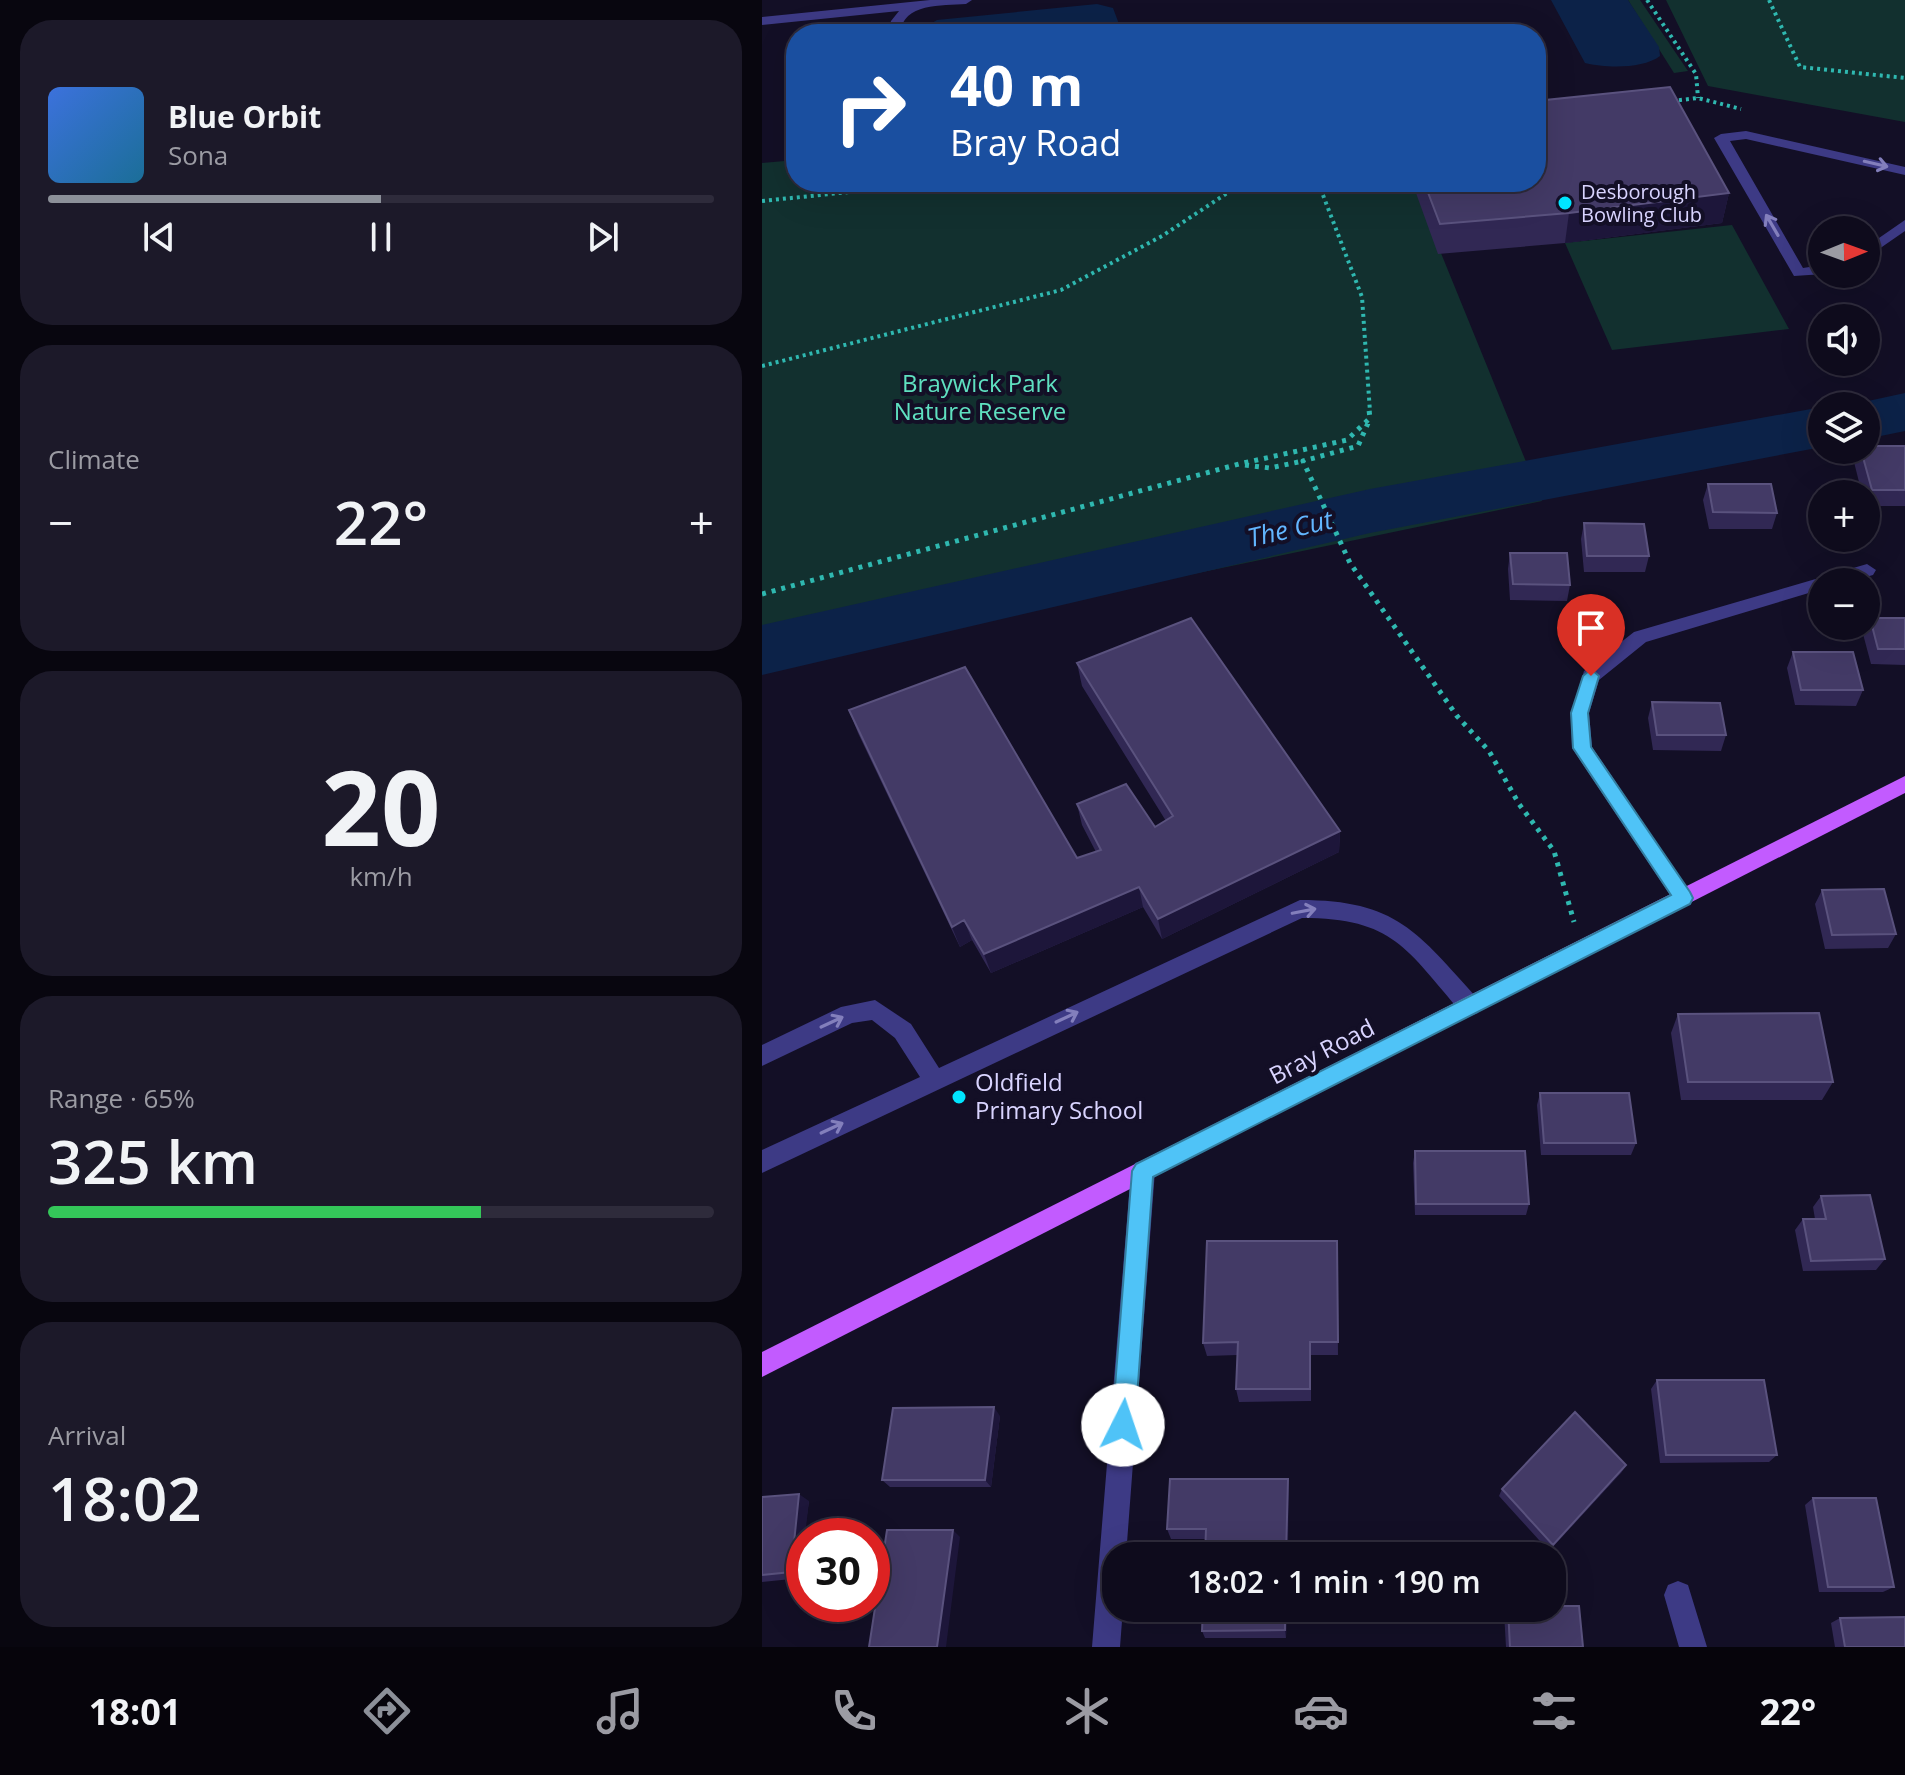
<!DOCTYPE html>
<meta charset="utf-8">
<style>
body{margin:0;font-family:"Open Sans",sans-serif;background:#1c1929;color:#f1f3f6;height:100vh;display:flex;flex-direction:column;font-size:30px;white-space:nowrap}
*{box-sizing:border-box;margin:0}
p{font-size:26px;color:#9b9ba3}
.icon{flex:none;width:44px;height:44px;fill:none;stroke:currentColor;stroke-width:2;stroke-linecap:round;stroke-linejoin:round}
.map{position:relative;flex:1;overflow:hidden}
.details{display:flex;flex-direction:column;gap:20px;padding:20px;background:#08060f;width:762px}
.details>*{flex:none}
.banner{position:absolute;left:24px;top:24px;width:760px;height:168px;border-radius:32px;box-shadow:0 8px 32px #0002,0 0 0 2px #2e2b3b;background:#1a4fa0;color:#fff;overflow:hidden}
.needle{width:52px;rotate:89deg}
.buttons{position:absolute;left:1046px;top:216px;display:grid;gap:16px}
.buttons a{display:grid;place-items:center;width:72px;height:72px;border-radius:50%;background:#0e0b1c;box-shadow:0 8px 32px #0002,0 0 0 2px #2e2b3b;font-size:40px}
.speed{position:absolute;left:24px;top:1518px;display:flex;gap:16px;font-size:40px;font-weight:700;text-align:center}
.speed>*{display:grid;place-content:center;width:104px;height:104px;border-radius:50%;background:#0e0b1c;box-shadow:0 8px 32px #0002,0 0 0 2px #2e2b3b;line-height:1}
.speed .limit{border:12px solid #d22;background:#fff;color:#111}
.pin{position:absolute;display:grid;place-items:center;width:68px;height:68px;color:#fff;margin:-82px -34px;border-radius:50% 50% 50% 0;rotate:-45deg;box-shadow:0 0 8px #0007}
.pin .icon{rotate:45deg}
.me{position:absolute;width:88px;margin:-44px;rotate:4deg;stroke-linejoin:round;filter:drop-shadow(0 0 6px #0008)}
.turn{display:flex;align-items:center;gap:28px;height:168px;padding:0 32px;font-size:36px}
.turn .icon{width:104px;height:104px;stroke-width:2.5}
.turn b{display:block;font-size:56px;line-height:68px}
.big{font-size:60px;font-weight:600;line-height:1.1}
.details .card{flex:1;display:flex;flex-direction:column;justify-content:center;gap:12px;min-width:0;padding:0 28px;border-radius:32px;background:#1c1929}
.details .dial{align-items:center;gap:0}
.dial b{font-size:104px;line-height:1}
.song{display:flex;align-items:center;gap:24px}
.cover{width:96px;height:96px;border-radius:12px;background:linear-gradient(135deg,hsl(220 70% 55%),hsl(200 70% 35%))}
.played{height:8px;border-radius:4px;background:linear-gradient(90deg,#8c9099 50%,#2e2b3b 50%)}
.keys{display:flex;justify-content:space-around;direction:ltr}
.heat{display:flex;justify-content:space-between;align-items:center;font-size:44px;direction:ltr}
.charge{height:12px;border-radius:6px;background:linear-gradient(90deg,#34c759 65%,#2e2b3b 0)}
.trip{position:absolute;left:340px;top:1542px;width:464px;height:80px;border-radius:32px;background:#0e0b1c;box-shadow:0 8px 32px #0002,0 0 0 2px #2e2b3b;font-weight:600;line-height:80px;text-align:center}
.tabs{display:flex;height:128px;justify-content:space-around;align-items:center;background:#06040b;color:#9b9ba3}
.tabs .icon{width:56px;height:56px}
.tabs .current{color:#8c9099}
.tabs b{font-size:36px;color:#f1f3f6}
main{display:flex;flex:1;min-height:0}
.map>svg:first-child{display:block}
</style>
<main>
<section class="details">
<div class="card">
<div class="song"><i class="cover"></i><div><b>Blue Orbit</b><p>Sona</p></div></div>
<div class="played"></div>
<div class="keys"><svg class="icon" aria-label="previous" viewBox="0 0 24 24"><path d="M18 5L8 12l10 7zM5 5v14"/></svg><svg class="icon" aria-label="pause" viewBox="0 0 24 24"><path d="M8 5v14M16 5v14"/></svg><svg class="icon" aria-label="next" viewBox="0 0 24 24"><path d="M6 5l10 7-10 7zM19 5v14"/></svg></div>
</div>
<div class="card"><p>Climate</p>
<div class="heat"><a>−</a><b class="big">22°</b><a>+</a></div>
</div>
<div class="card dial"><b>20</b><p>km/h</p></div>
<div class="card"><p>Range · 65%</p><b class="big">325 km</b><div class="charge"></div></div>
<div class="card"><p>Arrival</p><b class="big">18:02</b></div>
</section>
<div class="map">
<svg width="1143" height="1647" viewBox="0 0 1143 1647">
<rect width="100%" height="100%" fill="#130f26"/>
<path fill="#12302f" d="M866 0H878L926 71 912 73Z
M904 0H1143V122L946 86Z
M34 160V182H650L780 501 0 664V163Z
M970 225 1027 329 850 350 803 243Z"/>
<path fill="#0c2248" d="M789 0H866L897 47 898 56C881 69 844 68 823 63Z
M335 4 351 8 360 32 357 34H163L162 28 175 20Z"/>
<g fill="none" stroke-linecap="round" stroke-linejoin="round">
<path fill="#0c2248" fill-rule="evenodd" d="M1143 393V431L1104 439V406H1083Z
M1060 407V447L608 533 0 675V625L608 489Z"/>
<path stroke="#2fb8b0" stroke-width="4" stroke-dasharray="3 4" stroke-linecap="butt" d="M885 0 934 74 936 98
M1007 0 1038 67 1143 78
M910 101 936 98 979 109
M556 182 600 297 608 412
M0 201 185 182
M0 366 299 290 400 236 482 182"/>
<path stroke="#2fb8b0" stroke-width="5" stroke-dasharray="4 6" stroke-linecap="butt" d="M606 423 596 446 541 461 588 563 695 716 727 751 757 804 792 851 812 922
M483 465 508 468 541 461
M0 594 477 464 585 440 608 418 607 410"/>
<path fill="#3d3a85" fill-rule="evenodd" d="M168 0H210L204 4C180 6 141 2 138 34H126L129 21 137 11 0 25V17Z
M984 131 1143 167V175L984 139 968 141 1041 268 1060 265 1062 274 1032 276 952 138 959 134Z
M1143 220V231L1104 258V247Z
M1105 564 1114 570 1111 575 1086 582H1060V589L884 642 837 680 827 713 830 747 928 892 931 898 928 904 921 907 914 904 810 748 809 713 822 671 872 632Z
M538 900C635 900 655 932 716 999L719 1006 716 1013 708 1016 700 1013C644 949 632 918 540 918L0 1173V1150L158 1077 133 1038 110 1020 90 1023 0 1066V1045L79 1007 113 1000 149 1024 177 1068Z
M381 1160 389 1163 393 1171 364 1556H354V1608H361L358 1647H330L369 1171 373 1163Z
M916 1581 926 1585 945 1647H917L902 1595 906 1585Z"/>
<path fill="#c25bff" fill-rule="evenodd" d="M1143 776V793L0 1377V1352Z"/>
</g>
<path fill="#312854" d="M650 182H774L967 193 960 223 803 243 676 254Z
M1143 446V506H1104V494H1100L1092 462 1096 450Z
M946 484 1015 513 1010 529H947L941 500Z
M822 523 887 556 883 572H822L819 539Z
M748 553 808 585 805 601 748 600 746 569Z
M1108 618H1143V665L1109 664 1101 634Z
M1031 652 1101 690 1094 706 1033 705 1025 668Z
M315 663 578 831 577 852 400 939 381 907 229 973 210 940 198 947 96 733 87 710 315 858 334 852 320 825 315 804 393 827 404 821 320 686Z
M890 702 964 735 959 751 891 750 886 718Z
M1060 890 1134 934 1126 948 1063 949 1053 904Z
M916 1014 1071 1082 1060 1100H919L909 1033Z
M778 1093 874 1143 869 1155H779L775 1105Z
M653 1151 767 1204 764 1215H653L651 1163Z
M1059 1196 1123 1259 1114 1270 1041 1271 1033 1230 1041 1219H1053L1051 1207Z
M575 1241 576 1355H549V1401L477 1402 474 1389 475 1355 445 1356 441 1343Z
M895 1380 1015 1455 1007 1462 898 1463 889 1389Z
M238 1416 229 1487H128L120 1480Z
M864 1465 859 1473 787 1551 737 1496 740 1489Z
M527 1490 443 1539H409L405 1529Z
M0 1497 47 1501 42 1536 39 1578 0 1582Z
M1051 1498 1132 1587 1121 1592H1057L1043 1505Z
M525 1608 524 1638H443L440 1631Z
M745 1608H790L821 1647H744L742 1612Z
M1078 1618 1143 1647H1073L1069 1623Z"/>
<path fill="#1d163a" d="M967 193 960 223 803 243 807 213Z
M578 831 577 852 400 939 396 919Z
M377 887 381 907 229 973 222 954Z
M202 920 210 940 198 947 190 927Z
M232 1407 238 1416 229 1487 223 1480Z
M864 1465 859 1473 787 1551 791 1545Z
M526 1479 527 1490 526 1556H524Z
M37 1494 47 1501 43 1536H42L39 1578 29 1572Z
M191 1530 198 1537 184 1647H175Z
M523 1608H525L524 1638 523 1630Z"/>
<path fill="#433a66" stroke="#5a527e" stroke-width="2" d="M908 87 967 193 807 213 678 224 662 182H774V101Z
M1104 446H1143V490H1110L1099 450H1104Z
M946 484H1009L1015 513 951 512Z
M822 523 882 524 887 556H825Z
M748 553H805L808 585 751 584Z
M429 618 578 831 396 919 377 887 222 954 202 920 190 927 87 710 203 667 315 858 339 850 315 804 364 784 393 827 411 816 315 663Z
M1108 618H1143V649H1116Z
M1031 652H1091L1101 690H1039Z
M890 702 958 703 964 735H895Z
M1122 889 1134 934 1070 935 1060 890Z
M1057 1013 1071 1082H926L916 1014Z
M778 1093H867L874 1143H782Z
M653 1151H763L767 1204H654Z
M1108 1195 1123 1259 1049 1261 1041 1219H1064L1059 1196Z
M445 1241H575L576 1342H548V1389H474L476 1342 441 1343Z
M895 1380H1002L1015 1455H904Z
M232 1407 223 1480H120L131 1408Z
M813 1412 864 1465 791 1545 740 1489Z
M408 1479H526L524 1556H443L444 1529H405Z
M37 1494 29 1572 0 1575V1497Z
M1051 1498H1114L1132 1587H1066Z
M125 1530H191L175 1647H107Z
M790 1606H817L821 1647H748L746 1608H790Z
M441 1608H523V1630L440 1631Z
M1143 1617V1647H1083L1078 1618Z"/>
<defs><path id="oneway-shaft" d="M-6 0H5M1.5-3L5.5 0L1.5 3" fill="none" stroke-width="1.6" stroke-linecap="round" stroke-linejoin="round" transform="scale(2)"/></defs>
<g stroke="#837fbc">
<use href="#oneway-shaft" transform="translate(1114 164) rotate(13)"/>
<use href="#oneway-shaft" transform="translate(1010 225) rotate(-120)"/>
<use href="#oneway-shaft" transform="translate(542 911) rotate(-11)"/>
<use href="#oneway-shaft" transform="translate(305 1017) rotate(-25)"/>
<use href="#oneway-shaft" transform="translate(70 1022) rotate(-25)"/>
<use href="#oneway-shaft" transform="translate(70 1128) rotate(-25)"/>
</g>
<path fill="#4fc3f7" stroke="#337fa1" stroke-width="2" d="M829 669 837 676 826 713 829 747 928 892 931 898 928 904 391 1177 373 1425 370 1433 361 1436 353 1433 350 1425 370 1171 374 1164 909 895 811 748 809 713 821 676Z"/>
<g fill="#00e5ff" stroke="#130f26" stroke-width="3">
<circle cx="803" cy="203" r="8"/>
<circle cx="197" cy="1097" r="8"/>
</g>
<g text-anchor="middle" stroke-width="8" stroke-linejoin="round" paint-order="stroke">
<g font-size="20" fill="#d9d4ff" stroke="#130f26" text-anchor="start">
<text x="819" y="199">Desborough<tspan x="819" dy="23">Bowling Club</tspan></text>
</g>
<g font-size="24" fill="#5fe0c0" stroke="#130f26">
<text x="218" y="392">Braywick Park<tspan x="218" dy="28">Nature Reserve</tspan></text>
</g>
<g font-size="24" fill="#d9d4ff" stroke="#130f26">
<text transform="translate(560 1052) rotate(-27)" y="8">Bray Road</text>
</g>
<g font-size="24" fill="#d9d4ff" stroke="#130f26" text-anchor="start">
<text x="213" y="1091">Oldfield<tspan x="213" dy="28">Primary School</tspan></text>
</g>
<g font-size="26" font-style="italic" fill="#62b6ff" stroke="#130f26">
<text transform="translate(528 529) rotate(-13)" y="9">The Cut</text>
</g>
</g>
</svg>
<div class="buttons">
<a><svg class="needle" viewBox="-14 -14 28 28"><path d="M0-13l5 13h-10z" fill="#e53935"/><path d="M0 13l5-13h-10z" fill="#9b9ba3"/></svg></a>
<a><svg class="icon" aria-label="sound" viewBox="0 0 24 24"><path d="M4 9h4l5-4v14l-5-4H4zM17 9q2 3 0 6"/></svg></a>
<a><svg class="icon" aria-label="layers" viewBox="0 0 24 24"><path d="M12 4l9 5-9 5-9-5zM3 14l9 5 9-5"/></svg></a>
<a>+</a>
<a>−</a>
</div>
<div class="speed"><div class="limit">30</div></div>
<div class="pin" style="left:829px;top:676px;background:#d93025"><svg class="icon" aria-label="arrive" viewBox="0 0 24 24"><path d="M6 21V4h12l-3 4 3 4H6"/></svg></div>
<svg class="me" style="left:361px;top:1425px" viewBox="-20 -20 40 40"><circle r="19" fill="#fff"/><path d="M0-13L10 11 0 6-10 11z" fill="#4fc3f7"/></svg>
<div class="trip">18:02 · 1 min · 190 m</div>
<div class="banner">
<div class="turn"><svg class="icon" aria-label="right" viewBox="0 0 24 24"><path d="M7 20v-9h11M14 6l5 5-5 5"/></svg><div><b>40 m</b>Bray Road</div></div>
</div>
</div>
</main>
<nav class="tabs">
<b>18:01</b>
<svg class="icon current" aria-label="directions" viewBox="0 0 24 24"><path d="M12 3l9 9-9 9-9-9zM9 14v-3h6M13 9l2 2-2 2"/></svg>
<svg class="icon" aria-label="music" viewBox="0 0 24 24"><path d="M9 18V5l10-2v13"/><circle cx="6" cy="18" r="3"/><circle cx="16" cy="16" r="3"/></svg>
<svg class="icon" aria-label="phone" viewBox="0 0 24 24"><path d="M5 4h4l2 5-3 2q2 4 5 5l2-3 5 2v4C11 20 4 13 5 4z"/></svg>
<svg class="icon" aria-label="climate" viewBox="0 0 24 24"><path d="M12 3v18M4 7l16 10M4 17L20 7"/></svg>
<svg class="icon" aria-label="car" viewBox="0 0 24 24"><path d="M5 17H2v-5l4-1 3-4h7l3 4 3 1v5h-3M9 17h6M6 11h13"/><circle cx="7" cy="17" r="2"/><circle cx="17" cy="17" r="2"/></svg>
<svg class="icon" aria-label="filters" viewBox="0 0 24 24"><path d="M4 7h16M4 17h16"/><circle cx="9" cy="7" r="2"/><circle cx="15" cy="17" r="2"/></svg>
<b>22°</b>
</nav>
